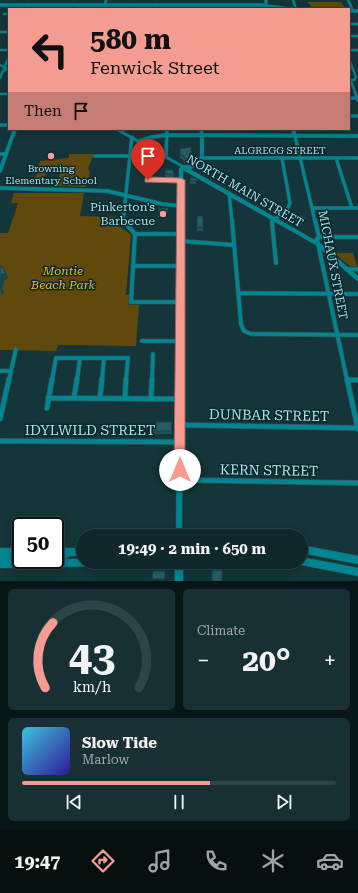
<!DOCTYPE html>
<meta charset="utf-8">
<style>
body{margin:0;font-family:"Roboto Serif",serif;background:#183033;color:#f1f3f6;height:100vh;display:flex;flex-direction:column;font-size:15px;white-space:nowrap}
*{box-sizing:border-box;margin:0}
p{font-size:13px;color:#9ba6a9}
.icon{flex:none;width:22px;height:22px;fill:none;stroke:currentColor;stroke-width:2;stroke-linecap:round;stroke-linejoin:round}
.map{position:relative;height:581px;overflow:hidden}
.panel{display:flex;flex-direction:column;gap:8px;padding:8px;background:#081618;flex:1}
.panel>*{flex:none}
.guide{position:absolute;left:8px;top:8px;width:342px;height:122px;border-radius:0px;box-shadow:0 2px 10px #0003,0 0 0 1px #2f4447;background:#f59c92;color:#111;overflow:hidden}
.speed{position:absolute;left:12px;top:517px;display:flex;gap:8px;font-size:20px;font-weight:700;text-align:center}
.speed>*{display:grid;place-content:center;width:52px;height:52px;border-radius:50%;background:#0f282b;box-shadow:0 2px 10px #0003,0 0 0 1px #2f4447;line-height:1}
.speed .limit{border:2px solid #111;border-radius:6px;background:#fff;color:#111}
.pin{position:absolute;display:grid;place-items:center;width:34px;height:34px;color:#fff;margin:-41px -17px;border-radius:50% 50% 50% 0;rotate:-45deg;box-shadow:0 0 4px #0007}
.pin .icon{rotate:45deg}
.me{position:absolute;width:44px;margin:-22px;rotate:0deg;stroke-linejoin:round;filter:drop-shadow(0 0 3px #0008)}
.turn{display:flex;align-items:center;gap:14px;height:84px;padding:0 16px;font-size:18px}
.turn .icon{width:52px;height:52px;stroke-width:2.5}
.turn b{display:block;font-size:28px;line-height:34px}
.then{display:flex;align-items:center;height:38px;padding:0 16px;background:#0003;gap:8px;font-size:15px}
.big{font-size:30px;font-weight:700;line-height:1.1}
.panel .card{flex:1;display:flex;flex-direction:column;justify-content:center;gap:6px;min-width:0;padding:0 14px;border-radius:6px;background:#183033}
.panel .dial{align-items:center;gap:0}
.dial svg{height:104px;overflow:visible;fill:none;stroke:#2f4447;stroke-width:7;stroke-linecap:round;text-anchor:middle}
.dial text{fill:#f1f3f6;stroke:none}
.song{display:flex;align-items:center;gap:12px}
.cover{width:48px;height:48px;border-radius:6px;background:linear-gradient(135deg,hsl(190 70% 55%),hsl(250 70% 35%))}
.played{height:4px;border-radius:2px;background:linear-gradient(90deg,#f59c92 60%,#2f4447 60%)}
.keys{display:flex;justify-content:space-around;direction:ltr}
.heat{display:flex;justify-content:space-between;align-items:center;font-size:22px;direction:ltr}
.panel .tiles{flex:1;display:grid;gap:8px;grid-template-columns:1fr 1fr}
.card:last-child{grid-column:span 2}
.trip{position:absolute;left:76px;top:529px;width:232px;height:40px;border-radius:20px;background:#0f282b;box-shadow:0 2px 10px #0003,0 0 0 1px #2f4447;font-weight:700;line-height:40px;text-align:center}
.tabs{display:flex;height:64px;justify-content:space-around;align-items:center;background:#061011;color:#9ba6a9}
.tabs .icon{width:28px;height:28px}
.tabs .selected{color:#f59c92}
.tabs b{font-size:18px;color:#f1f3f6}
.map>svg:first-child{display:block}
</style>
<div class="map">
<svg width="358" height="581" viewBox="0 0 358 581">
<rect width="100%" height="100%" fill="#143539"/>
<path fill="#60490b" d="M308 2H341L345 8H312Z
M69 154H94L88 168 90 172 86 187 57 186 60 172H46L44 178H35L40 161 69 158Z
M14 193H84L80 216 118 217V225L131 235 126 295H129V305H139L136 346 58 345 56 351 0 350V233H8L18 203H11Z
M334 253H353L357 266H350Z"/>
<g fill="none" stroke-linecap="round" stroke-linejoin="round">
<g stroke="#325357" stroke-width="3">
<path id="minor-far3" d="M293 0 296 9
M348 0 353 11
M28 9 29 5
M78 9 80 5
M104 9 106 0
M130 9 131 5
M156 9 157 5
M4 14H9
M349 24H358
M0 32H9
M349 36H358
M0 50H9
M349 50H358
M349 59 356 77 354 80H349
M4 68 9 57
M0 78 3 71 8 69
M351 81 357 98
M0 94H9"/>
</g>
<g stroke="#325357" stroke-width="4">
<path id="minor-far2" d="M357 97 358 100
M349 98H358
M349 116H358
M0 125H9
M201 129 202 135
M295 136 315 221
M0 154H6
M95 156H130
M166 156 167 129
M202 158H358
M336 158 352 208
M148 180H181
M229 193 232 221
M312 208H358
M123 221 132 137
M273 221 288 208 290 203 282 158"/>
</g>
<g stroke="#325357" stroke-width="5">
<path id="minor-far1" d="M123 220 135 234 131 302H180
M232 220 241 324 244 331 251 334 358 335
M274 220 272 222 276 263
M315 220 319 237 317 239 347 380
M135 234H180
M319 237H358
M180 241 234 245
M133 266H180
M347 269H358
M238 293 358 294
M142 341H180
M0 371H11
M9 380 16 349
M52 380 56 358H128L126 380
M77 380 80 358
M102 380 104 358
M152 380 153 354"/>
</g>
<g stroke="#325357" stroke-width="6">
<path id="minor" d="M347 379 358 429
M347 380H358
M48 398 180 399
M74 398 77 379
M100 398 102 379
M125 399 126 379
M151 399 152 379
M47 408 52 379
M0 419 9 379
M180 425 358 428
M0 441 180 442
M180 480 358 483"/>
</g>
<g stroke="#325357" stroke-width="4">
<path id="tertiary-far1" d="M266 0V9
M0 5H261L290 9
M349 11H358"/>
</g>
<g stroke="#325357" stroke-width="4.5">
<path id="tertiary" d="M293 129 295 136
M140 141 152 137 167 135 358 136
M184 167H191L202 158V135
M0 171 15 129
M0 188 107 191 162 204 181 206"/>
</g>
<g stroke="#325357" stroke-width="1">
<path id="secondary" d="M0 64 9 69V71L0 66Z
M114 129H119L320 243 358 276V281L356 280 316 245 183 170 182 536H176L179 169 181 167Z
M301 545 358 556V564L301 553Z
M0 548H21V560H55V548H83V556H70L67 558 56 559H83V562H116L115 565 112 566 0 568Z
M301 557 358 568V576L301 565 298 564V562H301Z
M175 562H183V581H175Z"/>
</g>
<use href="#minor-far3" stroke="#008693" stroke-width="2"/>
<use href="#minor-far2" stroke="#008693" stroke-width="3"/>
<use href="#minor-far1" stroke="#008693" stroke-width="3.5"/>
<use href="#minor" stroke="#008693" stroke-width="4.5"/>
<use href="#tertiary-far1" stroke="#008693" stroke-width="3"/>
<use href="#tertiary" stroke="#008693" stroke-width="3.5"/>
<use href="#secondary" fill="#008693" fill-rule="evenodd"/>
</g>
<path fill="#225157" d="M180 149 191 154 193 161 189 164 184 163 183 160 180 158Z
M165 174H174V177H165Z
M190 178H196V184H190Z
M168 208 167 217H158V214Z
M197 216 203 227V231H197Z
M306 218 305 221 300 227 294 224 295 222Z
M0 266 6 273 8 278 4 281 2 289 4 292 3 295H0Z
M172 422V434H154L153 431 156 427Z"/>
<path fill="#1b4247" d="M193 157V161L189 164V159Z
M306 218 305 221 300 227 301 224Z
M6 273 8 278 4 281 2 289 4 292 3 295 0 288V283L1 275Z"/>
<path fill="#275e65" stroke="#1b4247" d="M191 147V154L193 157 189 159 184 158V156L180 154V149Z
M166 170H173L174 174H165Z
M190 178H196L197 181H190Z
M159 208H168L167 215 158 214Z
M300 215 306 218 301 224 295 222Z
M197 216H203V227H197Z
M0 266H2L6 273 1 275 0 283Z
M156 422H172L171 431H153V427H156Z
M212 570H222V581H212Z
M153 571H165V579H152Z"/>
<path fill="#f59c92" stroke="#9f655f" d="M148 177 181 178 185 180V470L184 475 180 476 175 475 174 470 177 183 145 182V178Z"/>
<g fill="#f59c92" stroke="#092b2f" stroke-width="1.5">
<circle cx="51" cy="156" r="4"/>
<circle cx="163" cy="214" r="4"/>
</g>
<g text-anchor="middle" stroke-width="3" stroke-linejoin="round" paint-order="stroke">
<g font-size="10" fill="#b1dfe6" stroke="#092b2f">
<text x="280" y="154">ALGREGG STREET</text>
</g>
<g font-size="10" fill="#b1dfe6" stroke="#092b2f">
<text x="51" y="172">Browning<tspan x="51" dy="12">Elementary School</tspan></text>
</g>
<g font-size="12" fill="#b1dfe6" stroke="#092b2f">
<text transform="translate(245 191) rotate(30)" y="4">NORTH MAIN STREET</text>
<text transform="translate(333 265) rotate(79)" y="4">MICHAUX STREET</text>
</g>
<g font-size="12" fill="#b1dfe6" stroke="#092b2f" text-anchor="end">
<text x="155" y="211">Pinkerton's<tspan x="155" dy="14">Barbecue</tspan></text>
</g>
<g font-size="12" font-style="italic" fill="#f1bb1a" stroke="#092b2f">
<text x="63" y="275">Montie<tspan x="63" dy="14">Beach Park</tspan></text>
</g>
<g font-size="14" fill="#b1dfe6" stroke="#092b2f">
<text transform="translate(269 415) rotate(1)" y="5">DUNBAR STREET</text>
<text x="90" y="435">IDYLWILD STREET</text>
<text transform="translate(269 470) rotate(1)" y="5">KERN STREET</text>
</g>
</g>
</svg>
<div class="speed"><div class="limit">50</div></div>
<div class="pin" style="left:148px;top:180px;background:#d93025"><svg class="icon" aria-label="arrive" viewBox="0 0 24 24"><path d="M6 21V4h12l-3 4 3 4H6"/></svg></div>
<svg class="me" style="left:180px;top:470px" viewBox="-20 -20 40 40"><circle r="19" fill="#fff"/><path d="M0-13L10 11 0 6-10 11z" fill="#f59c92"/></svg>
<div class="trip">19:49 · 2 min · 650 m</div>
<div class="guide">
<div class="turn"><svg class="icon" aria-label="left" viewBox="0 0 24 24"><path d="M17 20v-9H6M10 6l-5 5 5 5"/></svg><div><b>580 m</b>Fenwick Street</div></div>
<div class="then">Then<svg class="icon" aria-label="arrive" viewBox="0 0 24 24"><path d="M6 21V4h12l-3 4 3 4H6"/></svg></div>
</div>
</div>
<section class="panel">
<div class="tiles">
<div class="card dial"><svg viewBox="0 0 100 80">
<path d="M14 69A42 42 0 1 1 86 69"/>
<path d="M14 69A42 42 0 0 1 20 19" stroke="#f59c92"/>
<text x="50" y="56" font-size="32" font-weight="700">43</text>
<text x="50" y="72" font-size="11">km/h</text>
</svg></div>
<div class="card"><p>Climate</p>
<div class="heat"><a>−</a><b class="big">20°</b><a>+</a></div>
</div>
<div class="card">
<div class="song"><i class="cover"></i><div><b>Slow Tide</b><p>Marlow</p></div></div>
<div class="played"></div>
<div class="keys"><svg class="icon" aria-label="previous" viewBox="0 0 24 24"><path d="M18 5L8 12l10 7zM5 5v14"/></svg><svg class="icon" aria-label="pause" viewBox="0 0 24 24"><path d="M8 5v14M16 5v14"/></svg><svg class="icon" aria-label="next" viewBox="0 0 24 24"><path d="M6 5l10 7-10 7zM19 5v14"/></svg></div>
</div>
</div>
</section>
<nav class="tabs">
<b>19:47</b>
<svg class="icon selected" aria-label="directions" viewBox="0 0 24 24"><path d="M12 3l9 9-9 9-9-9zM9 14v-3h6M13 9l2 2-2 2"/></svg>
<svg class="icon" aria-label="music" viewBox="0 0 24 24"><path d="M9 18V5l10-2v13"/><circle cx="6" cy="18" r="3"/><circle cx="16" cy="16" r="3"/></svg>
<svg class="icon" aria-label="phone" viewBox="0 0 24 24"><path d="M5 4h4l2 5-3 2q2 4 5 5l2-3 5 2v4C11 20 4 13 5 4z"/></svg>
<svg class="icon" aria-label="climate" viewBox="0 0 24 24"><path d="M12 3v18M4 7l16 10M4 17L20 7"/></svg>
<svg class="icon" aria-label="car" viewBox="0 0 24 24"><path d="M5 17H2v-5l4-1 3-4h7l3 4 3 1v5h-3M9 17h6M6 11h13"/><circle cx="7" cy="17" r="2"/><circle cx="17" cy="17" r="2"/></svg>
</nav>
